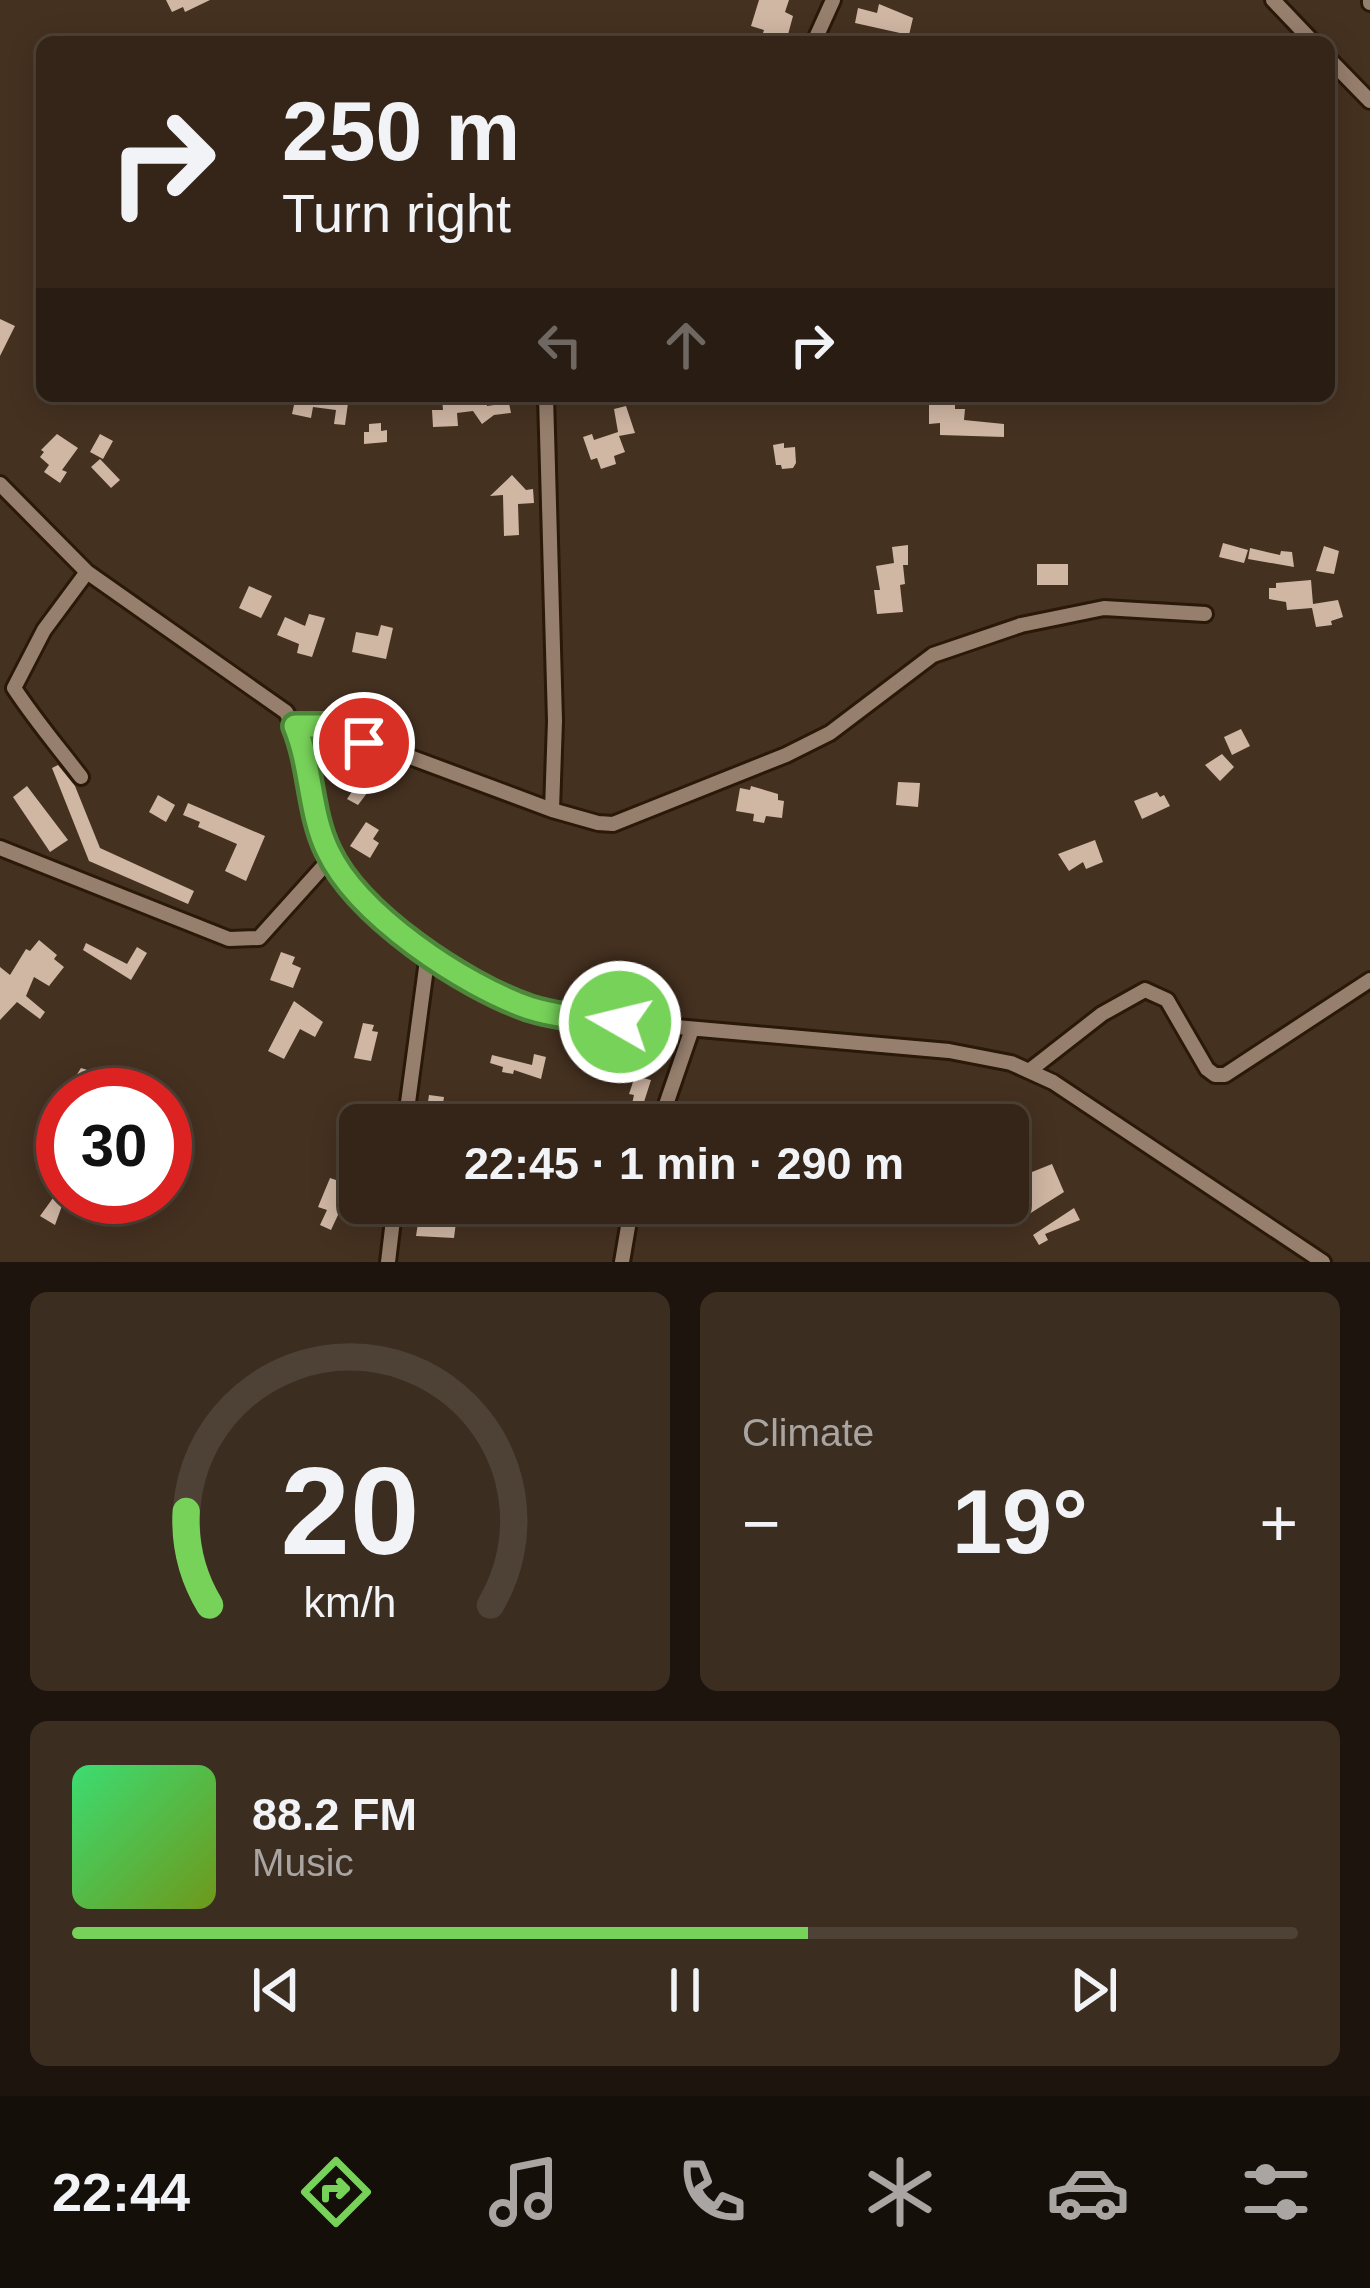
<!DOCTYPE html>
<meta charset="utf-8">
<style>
body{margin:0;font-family:Helvetica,sans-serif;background:#3c2d21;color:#f1f3f6;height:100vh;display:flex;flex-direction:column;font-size:45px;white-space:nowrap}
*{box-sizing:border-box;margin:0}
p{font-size:39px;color:#a9a5a2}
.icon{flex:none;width:66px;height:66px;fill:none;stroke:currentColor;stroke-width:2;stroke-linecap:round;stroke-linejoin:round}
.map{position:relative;height:1262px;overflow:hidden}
.details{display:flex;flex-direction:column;gap:30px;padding:30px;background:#1d140d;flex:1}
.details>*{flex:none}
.banner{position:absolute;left:36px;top:36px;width:1299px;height:366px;border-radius:18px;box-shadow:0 6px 30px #0003,0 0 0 3px #4e4237;background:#342518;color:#f1f3f6;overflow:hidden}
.speed{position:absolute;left:36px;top:1068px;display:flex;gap:24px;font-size:60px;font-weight:700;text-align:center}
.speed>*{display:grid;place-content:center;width:156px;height:156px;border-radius:50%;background:#342518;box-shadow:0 6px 30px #0003,0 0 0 3px #4e4237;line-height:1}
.speed .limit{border:18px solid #d22;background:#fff;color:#111}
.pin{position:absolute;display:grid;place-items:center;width:102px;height:102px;color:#fff;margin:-51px;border:6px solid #fff;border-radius:50%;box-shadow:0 3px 12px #0007}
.me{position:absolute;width:132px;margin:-66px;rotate:278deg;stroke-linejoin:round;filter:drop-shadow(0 0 9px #0008)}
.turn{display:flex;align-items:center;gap:42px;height:252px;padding:0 48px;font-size:54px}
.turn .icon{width:156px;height:156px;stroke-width:2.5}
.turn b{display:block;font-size:84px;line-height:102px}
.lanes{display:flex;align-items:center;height:114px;padding:0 48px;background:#0003;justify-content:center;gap:60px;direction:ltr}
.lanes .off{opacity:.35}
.big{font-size:90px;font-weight:700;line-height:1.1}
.details .card{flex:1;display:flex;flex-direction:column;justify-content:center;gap:18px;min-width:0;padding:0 42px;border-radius:18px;background:#3c2d21}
.details .dial{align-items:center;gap:0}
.dial svg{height:312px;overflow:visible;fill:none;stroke:#4e4237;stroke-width:7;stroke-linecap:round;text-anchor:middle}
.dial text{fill:#f1f3f6;stroke:none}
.song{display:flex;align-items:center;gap:36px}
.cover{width:144px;height:144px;border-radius:18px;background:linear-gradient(135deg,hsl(140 70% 55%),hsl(80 70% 35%))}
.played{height:12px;border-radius:6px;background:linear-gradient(90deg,#77d259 60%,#4e4237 60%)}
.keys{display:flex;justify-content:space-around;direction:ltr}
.heat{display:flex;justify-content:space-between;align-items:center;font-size:66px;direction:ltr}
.details .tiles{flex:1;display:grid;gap:30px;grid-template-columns:1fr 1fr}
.card:last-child{grid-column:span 2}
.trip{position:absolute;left:339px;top:1104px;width:690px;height:120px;border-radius:18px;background:#342518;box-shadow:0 6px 30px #0003,0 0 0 3px #4e4237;font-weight:700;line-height:120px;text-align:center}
.tab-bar{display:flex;height:192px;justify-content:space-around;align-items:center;background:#150f0a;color:#a9a5a2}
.tab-bar .icon{width:84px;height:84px}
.tab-bar .selected{color:#77d259}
.tab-bar b{font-size:54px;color:#f1f3f6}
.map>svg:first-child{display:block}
</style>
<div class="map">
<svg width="1370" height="1262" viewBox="0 0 1370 1262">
<rect width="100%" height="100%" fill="#453120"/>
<path fill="#d0b7a4" d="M166 0H210L185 12 183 7 172 12Z
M759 0H789L785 12 793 16 786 42H760L764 30 751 26Z
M879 4 913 18 909 35 855 23 858 8 877 13Z
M0 319 15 326 0 356Z
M296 396H349L345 425 334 424 336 410 313 407 311 418 292 414Z
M486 396 487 406 509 403 511 413 494 415 482 424 473 411 457 413 458 426 433 427 432 410H443L442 398Z
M929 399 955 400V409H965L964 420 1004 424V437L940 435V423L929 424Z
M626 406 635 433 619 436 625 452 614 456 616 464 601 469 597 458 591 460 583 437 592 434 594 440 618 432 614 409Z
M381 423V431L387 430V442L364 444V432H369V424Z
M57 434 78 448 62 470 67 472 60 483 44 472 49 465 40 457 44 452 41 450Z
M100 434 113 441 103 459 90 452Z
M784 443V448L795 447 796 463 793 468 782 469 781 465H776L773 445Z
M100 459 120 480 111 488 91 467Z
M512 475 526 490 533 489 534 503 518 504 519 535 504 536 503 495 490 496Z
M1223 543 1248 550 1244 563 1219 557Z
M908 545V565H903L905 584 900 585 903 612 877 614 874 590H880L876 566 894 563 892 547Z
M1324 546 1339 551 1334 574 1316 571Z
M1250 548 1280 555 1281 551 1292 552 1294 567 1248 559Z
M1037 564H1068V585H1037Z
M1311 580 1313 604 1338 600 1343 617 1331 621 1332 625 1316 627 1312 608 1287 610 1286 602 1269 599V588H1276V583Z
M249 586 272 596 261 618 239 608Z
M309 614 325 618 312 657 297 653 299 644 277 635 285 617 305 626Z
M381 625 393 628 386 659 352 652 356 632 378 636Z
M1241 729 1250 746 1232 755 1224 737Z
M1222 754 1234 767 1220 781 1205 765Z
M58 765 75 786 100 848 194 891 188 904 89 861 52 768Z
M365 772 377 780 358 805 347 799Z
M898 782 920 783 918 807 896 805Z
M27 786 68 840 50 852 13 797Z
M751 786 778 794V800L784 801 782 818 766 816 764 823 753 821 754 814 736 811 740 788 750 790Z
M1157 792 1160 797 1164 795 1170 806 1142 819 1134 801Z
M158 795 175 805 166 822 149 812Z
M188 803 265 836 246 881 225 871 237 844 198 827 200 822 183 815Z
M366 822 379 830 373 839 379 843 370 858 350 846Z
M1095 840 1103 862 1086 869 1083 862 1069 871 1058 854Z
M39 940 57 955 54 959 64 967 49 986 34 977 26 996 45 1012 40 1019 17 1002 0 1020V967L10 975 26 949 30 951Z
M86 943 127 964 137 947 147 953 131 980 83 950Z
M281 952 295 957 292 964 301 968 293 988 270 980Z
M294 1001 323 1022 315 1037 300 1029 284 1059 268 1051Z
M363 1023 374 1025 372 1031 378 1032 371 1061 354 1058Z
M534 1054 546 1057 541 1079 514 1070 513 1074 502 1072 503 1067 490 1063 492 1055 532 1065Z
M81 1068 103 1075 90 1095H64Z
M635 1076 651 1080 644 1102 650 1103 646 1120 629 1117 634 1095 629 1094Z
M429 1095 444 1097 441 1117 426 1115Z
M1021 1142 1032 1172 1052 1164 1064 1192 1015 1223 1010 1215 996 1222 990 1207 1008 1203V1190L1014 1186 1008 1168V1147Z
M330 1178 360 1188V1208L344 1202 331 1230 320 1225 327 1210 318 1207Z
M53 1198 63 1203 55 1225 40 1216Z
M1074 1208 1080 1220 1045 1234 1048 1240 1039 1245 1033 1235Z
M442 1221 456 1222 454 1238 416 1236 418 1223 442 1226Z"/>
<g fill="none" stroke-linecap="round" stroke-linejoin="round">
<g stroke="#2a1808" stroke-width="20">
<path id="street" d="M1273 0 1313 42
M1370 0V3
M814 42 833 0
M1329 59 1370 101
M546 396 555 721 552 810
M0 484 87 572 286 712 306 752 316 813 331 858 344 877 387 920 428 953 484 989 533 1009 586 1019 949 1051 1011 1063 1053 1082 1323 1262
M295 726H327L552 810 598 823 613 824 786 755 830 733 933 655 1021 625 1104 608 1205 614
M81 777C58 747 35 720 14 688L44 630 87 572
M0 848 229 939 259 938 331 858
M1029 1071 1102 1014 1145 990 1167 1000 1207 1069 1215 1075H1225L1370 980
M405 1125 428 953
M659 1125 692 1029
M388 1262 395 1203
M622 1262 632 1203"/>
</g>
<use href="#street" stroke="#977f6d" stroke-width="14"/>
</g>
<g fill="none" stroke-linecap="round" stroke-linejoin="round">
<g stroke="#4d883a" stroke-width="30">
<path id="route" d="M364 743 327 726H295C312 767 309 812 328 851 358 915 463 985 529 1008 557 1017 590 1019 620 1022"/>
</g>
<use href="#route" stroke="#77d259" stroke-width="21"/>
</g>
</svg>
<div class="speed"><div class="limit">30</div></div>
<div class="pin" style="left:364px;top:743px;background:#d93025"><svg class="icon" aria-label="arrive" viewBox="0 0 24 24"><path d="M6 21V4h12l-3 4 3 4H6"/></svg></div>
<svg class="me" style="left:620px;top:1022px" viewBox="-20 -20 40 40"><circle r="17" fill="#77d259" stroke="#fff" stroke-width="3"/><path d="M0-11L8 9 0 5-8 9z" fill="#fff"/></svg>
<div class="trip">22:45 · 1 min · 290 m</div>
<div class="banner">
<div class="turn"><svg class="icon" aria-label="right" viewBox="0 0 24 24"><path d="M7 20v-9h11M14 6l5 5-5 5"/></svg><div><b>250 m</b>Turn right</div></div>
<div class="lanes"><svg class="icon off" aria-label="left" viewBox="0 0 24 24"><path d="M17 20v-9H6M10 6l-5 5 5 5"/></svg><svg class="icon off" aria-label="ahead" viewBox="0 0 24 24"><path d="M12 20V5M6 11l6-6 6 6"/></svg><svg class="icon" aria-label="right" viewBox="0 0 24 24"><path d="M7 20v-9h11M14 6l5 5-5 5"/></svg></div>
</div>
</div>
<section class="details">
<div class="tiles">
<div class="card dial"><svg viewBox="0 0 100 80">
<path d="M14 69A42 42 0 1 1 86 69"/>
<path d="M14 69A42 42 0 0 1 8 45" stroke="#77d259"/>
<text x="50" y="56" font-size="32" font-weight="700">20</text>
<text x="50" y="72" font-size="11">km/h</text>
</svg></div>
<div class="card"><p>Climate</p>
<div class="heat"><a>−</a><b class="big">19°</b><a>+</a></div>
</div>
<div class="card">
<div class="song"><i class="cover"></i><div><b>88.2 FM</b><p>Music</p></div></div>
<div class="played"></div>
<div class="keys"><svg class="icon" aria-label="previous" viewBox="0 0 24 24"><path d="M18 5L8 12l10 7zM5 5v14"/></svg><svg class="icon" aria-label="pause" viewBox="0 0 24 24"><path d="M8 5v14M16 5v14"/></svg><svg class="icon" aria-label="next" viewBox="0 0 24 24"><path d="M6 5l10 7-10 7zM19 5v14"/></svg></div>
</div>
</div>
</section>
<nav class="tab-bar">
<b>22:44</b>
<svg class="icon selected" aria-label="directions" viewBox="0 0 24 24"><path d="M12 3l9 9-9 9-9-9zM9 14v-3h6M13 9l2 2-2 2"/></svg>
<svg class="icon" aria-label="music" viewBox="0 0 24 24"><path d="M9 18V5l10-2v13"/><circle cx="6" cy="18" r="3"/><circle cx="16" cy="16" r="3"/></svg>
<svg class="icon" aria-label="phone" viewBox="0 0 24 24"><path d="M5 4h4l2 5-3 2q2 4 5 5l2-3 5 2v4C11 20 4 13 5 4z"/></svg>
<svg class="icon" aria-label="climate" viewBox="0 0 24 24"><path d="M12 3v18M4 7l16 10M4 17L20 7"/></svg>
<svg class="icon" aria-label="car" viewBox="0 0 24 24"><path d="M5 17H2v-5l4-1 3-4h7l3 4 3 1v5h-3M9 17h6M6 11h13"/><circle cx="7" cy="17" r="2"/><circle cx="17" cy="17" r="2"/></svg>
<svg class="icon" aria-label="filters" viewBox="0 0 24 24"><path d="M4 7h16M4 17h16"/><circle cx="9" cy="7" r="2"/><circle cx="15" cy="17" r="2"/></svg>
</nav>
